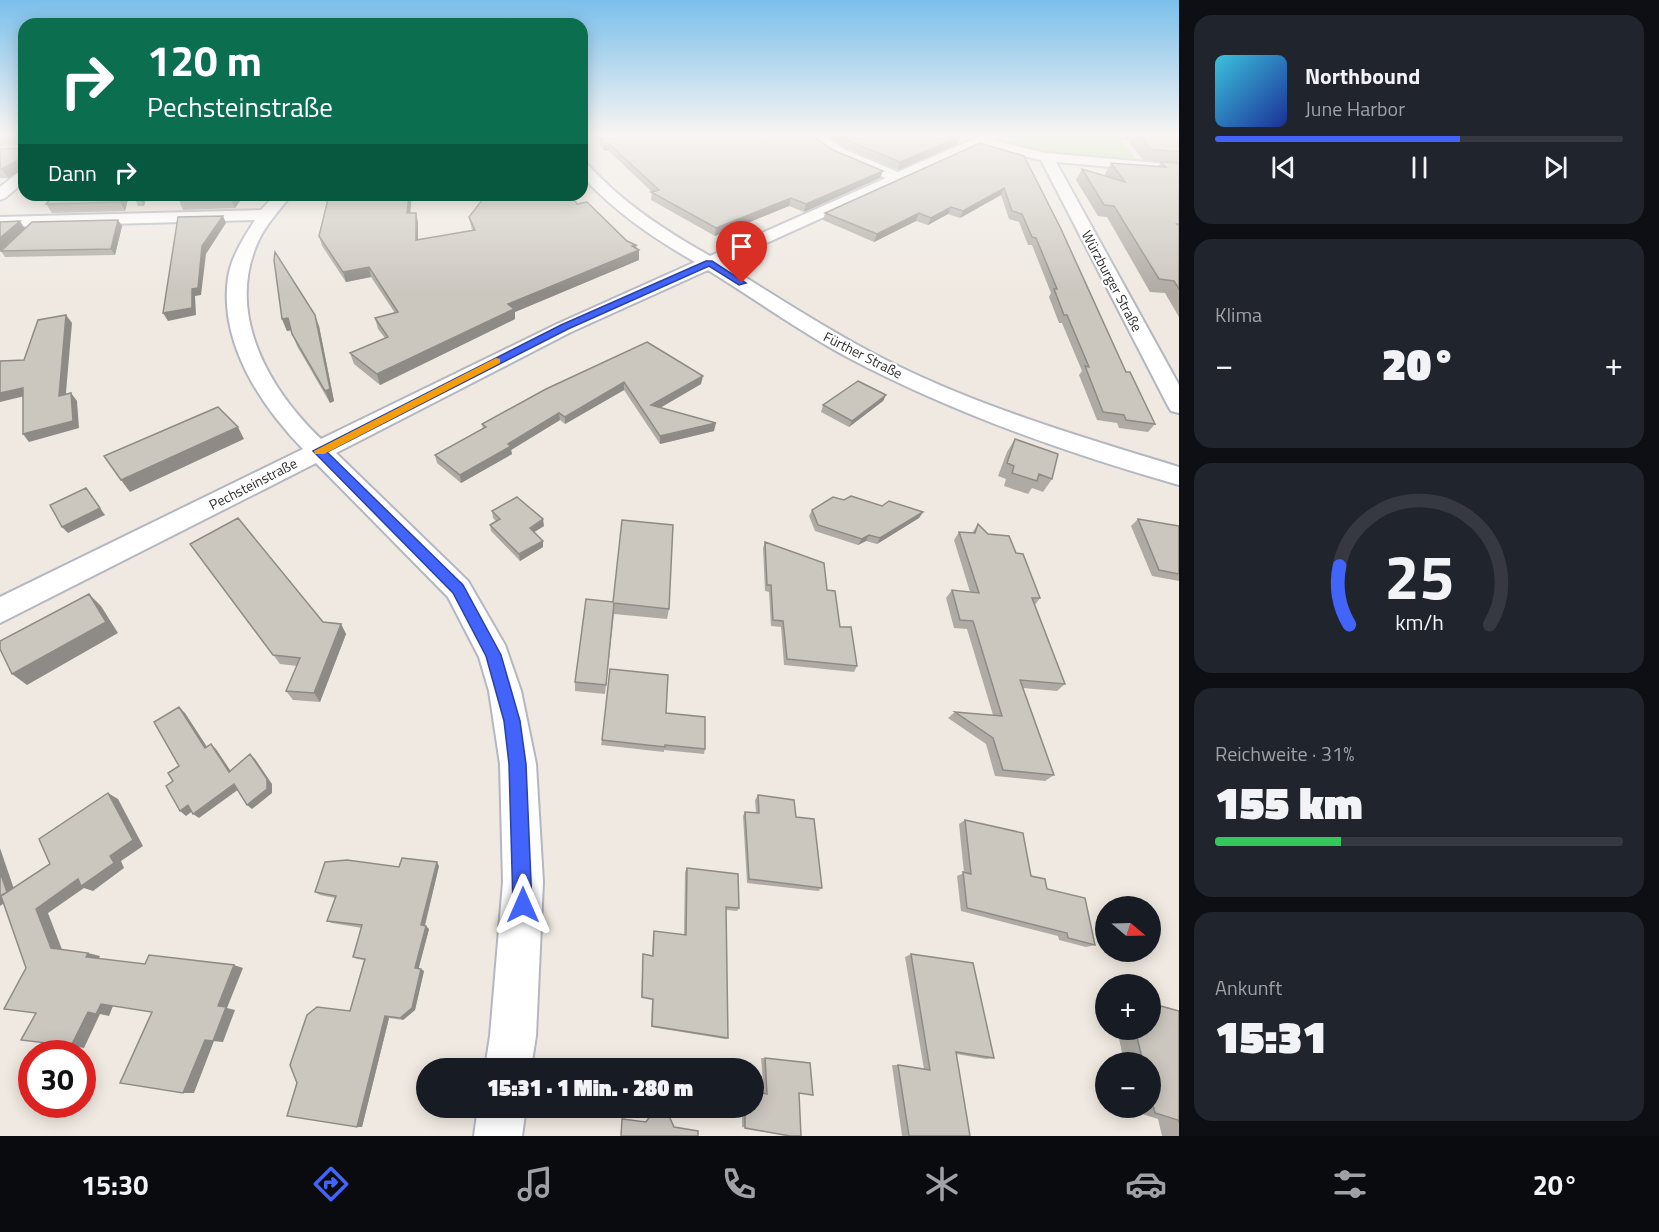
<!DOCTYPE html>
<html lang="de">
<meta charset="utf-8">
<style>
body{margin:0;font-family:"Titillium Web",sans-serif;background:#20242c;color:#f1f3f6;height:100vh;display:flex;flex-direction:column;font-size:22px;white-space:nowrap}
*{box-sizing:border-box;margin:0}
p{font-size:20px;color:#9ea1a6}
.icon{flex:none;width:33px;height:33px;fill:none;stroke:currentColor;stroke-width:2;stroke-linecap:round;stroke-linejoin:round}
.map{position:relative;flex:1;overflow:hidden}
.panel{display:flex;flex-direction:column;gap:15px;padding:15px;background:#0d0f14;width:480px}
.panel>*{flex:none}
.banner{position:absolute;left:18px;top:18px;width:570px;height:183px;border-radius:18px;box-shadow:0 3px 15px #0003;background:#0b6e4f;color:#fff;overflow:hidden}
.needle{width:39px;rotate:109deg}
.fabs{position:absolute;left:1095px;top:896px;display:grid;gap:12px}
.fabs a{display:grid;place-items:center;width:66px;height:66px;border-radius:50%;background:#171b24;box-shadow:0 3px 15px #0003;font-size:30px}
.speed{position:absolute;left:18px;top:1040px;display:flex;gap:12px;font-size:30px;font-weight:700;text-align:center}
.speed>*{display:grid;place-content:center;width:78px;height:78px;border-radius:50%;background:#171b24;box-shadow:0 3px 15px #0003;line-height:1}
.speed .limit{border:9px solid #d22;background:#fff;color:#111}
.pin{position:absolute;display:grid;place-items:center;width:51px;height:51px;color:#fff;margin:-62px -26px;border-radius:50% 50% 50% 0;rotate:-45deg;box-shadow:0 0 6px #0007}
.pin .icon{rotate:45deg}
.me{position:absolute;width:66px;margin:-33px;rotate:0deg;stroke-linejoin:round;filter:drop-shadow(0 0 4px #0008)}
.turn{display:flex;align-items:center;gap:21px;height:126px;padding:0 30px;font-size:27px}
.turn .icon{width:78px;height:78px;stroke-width:2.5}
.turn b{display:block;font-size:42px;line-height:51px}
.then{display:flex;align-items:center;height:57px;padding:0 30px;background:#0003;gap:12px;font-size:22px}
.big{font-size:45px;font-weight:800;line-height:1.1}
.panel .tile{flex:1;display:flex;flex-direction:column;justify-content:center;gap:9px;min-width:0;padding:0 21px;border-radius:18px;background:#20242c}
.panel .dial{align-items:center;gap:0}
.dial svg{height:156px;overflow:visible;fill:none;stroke:#363941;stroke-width:7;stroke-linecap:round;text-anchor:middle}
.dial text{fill:#f1f3f6;stroke:none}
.song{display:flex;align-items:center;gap:18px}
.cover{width:72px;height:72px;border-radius:9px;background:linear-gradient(135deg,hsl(190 70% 55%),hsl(230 70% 35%))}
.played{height:6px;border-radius:3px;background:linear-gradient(90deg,#4264fb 60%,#363941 60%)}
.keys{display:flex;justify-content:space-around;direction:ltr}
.heat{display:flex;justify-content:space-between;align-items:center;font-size:33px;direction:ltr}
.charge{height:9px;border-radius:4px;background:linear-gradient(90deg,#34c759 31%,#363941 0)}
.trip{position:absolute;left:416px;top:1058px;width:348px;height:60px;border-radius:30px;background:#171b24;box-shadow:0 3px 15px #0003;font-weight:800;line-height:60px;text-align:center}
.tabs{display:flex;height:96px;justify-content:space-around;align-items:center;background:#090b0e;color:#9ea1a6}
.tabs .icon{width:42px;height:42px}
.tabs .current{color:#4264fb}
.tabs b{font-size:27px;color:#f1f3f6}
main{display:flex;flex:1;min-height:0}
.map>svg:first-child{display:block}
</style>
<main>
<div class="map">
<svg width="1179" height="1136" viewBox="0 0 1179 1136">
<rect width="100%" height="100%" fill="#efe9e1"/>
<path fill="#b6e59e" d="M1024 133H1179V142L1121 139 1138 162C1111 160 1025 158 1009 141Z"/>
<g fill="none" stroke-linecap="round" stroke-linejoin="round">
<path fill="#75cff0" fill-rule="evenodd" d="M1062 133H1092L1139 136 1137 137Z"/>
<g stroke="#b4b7c1" stroke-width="4">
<path id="minor" d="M806 133H820L846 150 898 172 987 133H1004L992 140 1046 153 1179 165V173L1056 162 1179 385V413L1171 411 1168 406 1041 160 981 146 722 263C781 299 838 337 900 367 989 410 1085 438 1179 467V485C1066 453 951 412 847 357 799 331 755 299 708 270L571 332 336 453 468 581 505 645 521 691 536 764 543 882 536 1036 531 1068H485L490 1036 503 882 500 764 489 691 479 657 448 597 316 463 0 623V597L303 449C260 405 219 342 228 278 231 257 244 237 255 220L0 227V217L261 210 275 195H291C279 211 265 225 257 244 226 316 270 390 321 439L557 324 695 262C653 238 615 212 582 176V163L587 164C623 203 664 230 710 256L886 178C859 167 824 157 806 133Z
M24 171V182L5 198 0 200V187L19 172Z
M478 1107H526L522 1136H474Z"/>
</g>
<use href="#minor" fill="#fff" fill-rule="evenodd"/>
</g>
<path fill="#afaba4" d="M0 133H24V174L22 170 8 178H0V149L20 148V145L0 146Z
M594 133H812L813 136 833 150 880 178 804 212 789 206 715 236 651 200 652 192 609 151H604L595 136Z
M824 133H948L957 144 898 170 847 148Z
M1122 133H1179V317L1165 293 1150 292 1107 217 1098 216 1076 180 1082 169 1107 177 1105 174 1111 163 1158 167 1161 162 1173 163 1143 160Z
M980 143 1126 372 1155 424 1148 432 1119 428 1117 423 1097 420 1079 375 1082 371 1062 323H1059L1049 297 1051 293 1032 245H1028L1019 222 1009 219 1001 195 960 218 948 214 928 225 916 221 874 242 823 220 825 213Z
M55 195H129L125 211 52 213 46 204Z
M134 195H146L144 206H138Z
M179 195H238L240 201 235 208 183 210 179 200Z
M319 195H412L410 213 418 222V240L472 230 469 217 577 204 627 241 636 245 639 260 515 312V319L380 385 354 364 350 353 385 338 378 329 375 318 395 313 371 277 346 282 322 246 319 236 329 196Z
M118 220 122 226 115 255 5 257 1 251Z
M282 319 319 326 334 401 330 403 297 346 291 330 287 331Z
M647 342 701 384 660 408 714 431 660 444 624 390 565 424 560 420 511 450 512 454 461 483 437 463 435 455 483 429 482 424Z
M886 395 883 401 849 427 821 412 823 405Z
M1015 439 1052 479 1043 492 1032 488 1028 494 1004 486 1006 479 998 476 1007 452Z
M844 500 882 506 923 512 919 518 877 544 866 541 858 545 815 531 809 516 812 510Z
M492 511 544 526 534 532 543 547 520 561 491 531 490 525 496 521 493 518Z
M1138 519 1179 526V581L1152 576 1131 526Z
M978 524 988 534 1016 553 1040 598 1035 605 1065 684 1057 691 1023 688 1054 775 1045 781 995 776 986 744 948 718 955 712 993 715 967 629 954 628 946 598 952 590 970 592 954 540 959 532 972 533Z
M765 542 827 590 840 627 857 666 854 672 784 665 781 627 771 626 769 592 765 591 763 548Z
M190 544 323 622 341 624 346 634 320 702 293 700 286 691 297 666 280 664Z
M586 599 669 609 667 619 614 614 605 694 575 691V682Z
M666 713 705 749 704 754 664 750V752L601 745 602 740Z
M758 795 796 817 822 888 818 891 747 883 743 816 745 812 756 813 755 800Z
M965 820 1047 889 1095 945 1086 947 1059 940 1058 936 961 911 957 876 964 873 959 824Z
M439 866 425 926 429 929 418 969 424 971 415 1010 403 1020 389 1018 362 1127 350 1011 364 960 357 959 353 957 362 928 332 923 327 921 335 898 320 895 315 892 399 867Z
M687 868 739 908 737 911 726 910 728 1038 725 1039 651 1027 652 1000 641 998 643 957V954L652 956 653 934 654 931 684 935 685 872Z
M911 954 994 1058 986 1059 956 1054 970 1136H902L892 1065H898L924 1069 905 957Z
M1179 1011V1136H1162L1158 1119 1136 1112 1134 1107H1150V1062H1124L1117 1029H1150Z
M761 1058H765L790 1136 742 1127V1107H753L764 1093Z
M655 1107H665L674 1127 698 1136H621L622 1118 645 1122Z"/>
<path fill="#8e8b86" d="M960 137 957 144 898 170 900 162Z
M604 144H609V151H604Z
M18 160 23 168H21L22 170 8 178 2 169Z
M883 171 880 178 804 212 806 204Z
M1004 188 1001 195 960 218 963 211Z
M122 195H129L125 211 120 202Z
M139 195H146L144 206 139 197Z
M234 195H238L240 201 235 208 231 199Z
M409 195H412L409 223 407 213Z
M791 198 789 206 715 236 716 228Z
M951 207 948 214 928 225 931 218Z
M416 213 418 222V250L416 240Z
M919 213 916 221 874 242 877 234Z
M223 216 226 223 206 254 201 295 195 296 196 315 168 321 163 313 202 246Z
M118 220 122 226 115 255 111 249Z
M20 221 25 229 0 251V238Z
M636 245 635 252 639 250V260L515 312V319L380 385 377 374 508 304Z
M369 267 371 277 346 282 343 272Z
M66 315 72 323 65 404 59 396Z
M315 315 319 326 334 401 330 403 325 391Z
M288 318 293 330 287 331 282 319Z
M703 376 701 384 651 413V405Z
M624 382V390L565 424V417Z
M23 388 29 395 0 402V393Z
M71 393 77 401 79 428 29 442 23 434Z
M886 395 883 401 849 427 852 421Z
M559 413 560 420 511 450 512 454 461 483 460 475 508 444Z
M716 423 714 431 660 444V436Z
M238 427 244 439 130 492 121 480Z
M86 488 105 515 68 533 62 527Z
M923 512 919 518 877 544 880 538Z
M543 519 544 526 531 534 530 528Z
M869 535 866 541 858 545 862 539Z
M543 541V547L520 561 519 554Z
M89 594 101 606 118 633 27 685 12 674Z
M341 624 346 634 320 702 314 693Z
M179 707 185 713 211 753 205 748Z
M211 744 216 749 234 776 229 772Z
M250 754 255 759 272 784V793L252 809 247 805Z
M234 784 239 789 199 818 193 814Z
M108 793 118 799 143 846 121 861 124 868 93 891 84 888 48 913 63 952 51 948 36 909 110 856Z
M188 805 194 810 186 816 180 811Z
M0 848 16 895 0 906Z
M437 862 439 866 424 928 421 925Z
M426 926 429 929 418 971 415 968Z
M88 953 100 956 98 960 86 957Z
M234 965 243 968 227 1008 235 1010 223 1042 213 1041 218 1006Z
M421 969 424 971 415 1010 403 1020 400 1018Z
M101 1004 113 1006 109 1016 100 1014 84 1048 71 1046 88 1012Z
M385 1016 389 1018 362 1127H357Z
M205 1040 214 1041 194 1093H183Z"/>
<path fill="#cbc7bf" stroke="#8e8b86" stroke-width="1.5" d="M0 133H24V168H21V162L18 160 2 169H0V149L20 148 21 138 19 136 0 137Z
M597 133H812L813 136 833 150 883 171 806 204 791 198 716 228 651 192 659 190 609 144H604Z
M837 133H948L960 137 900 162 849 141Z
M1137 133H1179V152L1150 149Z
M980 143 1024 156 1061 229 1126 372H1130L1155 424 1126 420 1124 415 1103 412 1085 366 1089 367 1067 315H1064L1054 289H1057L1036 238 1032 237 1022 214 1012 211 1004 188 963 211 951 207 931 218 919 213 877 234 825 213Z
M1161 162 1179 163V224H1177L1179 226V289L1174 281 1159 279 1114 206 1104 205 1082 169 1125 182 1111 163 1166 167Z
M55 195H122L120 202 46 204Z
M179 195H234L231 199 179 200Z
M329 195H409L407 213H416V240L475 230 469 217 486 195H571L577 204 587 202 627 241 636 245 632 246 639 250 508 304 514 309 377 374 350 353 388 337 375 318 398 312 369 267 343 272 319 236Z
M223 216 202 246 198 288 192 289V308L163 313 178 217Z
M118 220 111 249 1 251 32 222Z
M20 221 0 238V222Z
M275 252 315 315 330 389 325 391 292 334 288 318 282 319 274 260Z
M66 315 59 396 71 393 73 421 23 434V388L0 393V361L24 360 38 320Z
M647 342 703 376 651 405 716 423 660 436 624 382 565 417 559 413 508 444 511 446 460 475 435 455 486 427 482 424 546 389Z
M858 381 886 395 852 421 823 405Z
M218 407 238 427 121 480 104 456Z
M1015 439 1058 454 1052 479 1039 474 1037 481 1012 473 1014 466 1007 463Z
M86 488 100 508 62 527 50 505Z
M851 496 882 506 889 501 923 512 880 538 869 535 862 539 818 525 812 510 833 497 844 500Z
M517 497 543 519 530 528 543 541 519 554 490 525 500 519 492 511Z
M238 518 323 622 341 624 314 693 286 691 300 658 273 655 190 544Z
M1138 519 1179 526V574L1159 570Z
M622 520 673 525 669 609 614 603 606 685 575 682 586 599 613 602Z
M978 524 988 534 1009 536 1016 553 1023 554 1040 598H1032L1065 684 1020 680 1054 775 1003 770 993 738 955 712 1002 716 973 621 960 620 952 590 979 593 959 532 975 533Z
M765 542 824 563 827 590 835 591 840 627H851L857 666 787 659 783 621 773 620 771 585H767Z
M89 594 106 622 12 674 0 649V641Z
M610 669 668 675 666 713 705 717V749L665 745V747L602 740Z
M179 707 205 748 211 744 229 772 250 754 267 779V789L247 805 234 784 193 814 188 805 180 811 166 786 173 781 168 773 179 766 154 722Z
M108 793 133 840 110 856 114 863 81 886 78 879 36 909 51 948 88 953 86 957 145 964 149 955 234 965 218 1006 226 1007 213 1041 205 1040 183 1093 120 1083 152 1012 101 1004 96 1014 88 1012 71 1046 21 1040 36 1013 4 1009 26 968 1 896 50 864 39 839Z
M758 795 794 800 796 817 814 819 822 888 749 879 745 812 759 813Z
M965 820 1023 833 1031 876 1045 879 1047 889 1085 898 1095 945 1068 938 1067 933 967 908 963 872 971 874Z
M402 858 437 862 421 925 426 926 415 968 421 969 412 1008 400 1018 385 1016 357 1127 287 1116 297 1083 290 1065 307 1015 317 1007 350 1011 365 959 353 957 362 925 327 921 336 896 315 892 325 862 347 860 399 867Z
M687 868 738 874 739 908 726 907 728 1038 652 1026 653 999 642 997 643 954 653 956 654 931 686 935Z
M0 872 7 892 0 896Z
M911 954 973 963 994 1058 956 1052 970 1136H909L898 1065 930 1070Z
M1150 1003 1179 1011V1123L1178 1120 1155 1113 1150 1094V1062H1143L1135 1029H1150Z
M765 1058 810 1063 813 1095 799 1093 801 1136H790L745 1128V1107H753V1091L767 1094Z
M657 1107H665L674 1127 698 1131V1136H621L622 1119 646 1122Z"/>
<linearGradient id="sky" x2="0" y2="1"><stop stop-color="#7abfeb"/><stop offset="0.46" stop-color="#f8f5f2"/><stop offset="1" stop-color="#f8f5f2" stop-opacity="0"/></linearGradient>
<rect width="1179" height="292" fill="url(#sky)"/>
<path fill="#4264fb" stroke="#2b41a3" stroke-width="1.5" d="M706 261H712L746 283 739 285 709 266 568 329 327 452 463 585 501 655 520 721 526 764 532 905 530 912 523 915 516 912 513 905 509 764 504 721 486 656 453 593 313 451 561 325Z"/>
<path fill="#f59e0b" d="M496 358 500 359V363L324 454H315L314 451Z"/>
<g text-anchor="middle" stroke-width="4.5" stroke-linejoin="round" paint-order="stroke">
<g font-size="14" fill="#2e2e2e" stroke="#fff">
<text transform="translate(1112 281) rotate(62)" y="5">Würzburger Straße</text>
<text transform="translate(863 355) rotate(27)" y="5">Fürther Straße</text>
<text transform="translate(253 484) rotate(-27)" y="5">Pechsteinstraße</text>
</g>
</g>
</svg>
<div class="fabs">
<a><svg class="needle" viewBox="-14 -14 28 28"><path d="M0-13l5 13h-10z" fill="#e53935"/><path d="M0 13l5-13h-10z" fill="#9ea1a6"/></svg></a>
<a>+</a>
<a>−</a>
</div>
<div class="speed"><div class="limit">30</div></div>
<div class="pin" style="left:742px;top:283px;background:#d93025"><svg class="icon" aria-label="arrive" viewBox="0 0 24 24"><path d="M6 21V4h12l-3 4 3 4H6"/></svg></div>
<svg class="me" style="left:523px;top:905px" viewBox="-20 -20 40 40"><path d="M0-17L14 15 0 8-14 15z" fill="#4264fb" stroke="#fff" stroke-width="4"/></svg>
<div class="trip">15:31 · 1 Min. · 280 m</div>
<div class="banner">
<div class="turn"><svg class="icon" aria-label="right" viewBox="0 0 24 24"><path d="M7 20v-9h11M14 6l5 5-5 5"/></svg><div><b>120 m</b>Pechsteinstraße</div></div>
<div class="then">Dann<svg class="icon" aria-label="right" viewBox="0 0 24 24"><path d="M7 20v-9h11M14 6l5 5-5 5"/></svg></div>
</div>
</div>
<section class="panel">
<div class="tile">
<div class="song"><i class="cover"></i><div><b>Northbound</b><p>June Harbor</p></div></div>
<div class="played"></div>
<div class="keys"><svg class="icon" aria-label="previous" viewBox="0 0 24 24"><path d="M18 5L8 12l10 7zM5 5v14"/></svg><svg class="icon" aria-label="pause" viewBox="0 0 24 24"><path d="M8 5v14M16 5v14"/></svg><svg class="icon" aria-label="next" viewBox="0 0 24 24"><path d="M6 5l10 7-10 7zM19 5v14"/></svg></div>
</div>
<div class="tile"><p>Klima</p>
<div class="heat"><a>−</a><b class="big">20°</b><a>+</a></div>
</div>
<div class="tile dial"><svg viewBox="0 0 100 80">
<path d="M14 69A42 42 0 1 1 86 69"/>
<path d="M14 69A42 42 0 0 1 9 39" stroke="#4264fb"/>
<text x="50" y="56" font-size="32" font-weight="700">25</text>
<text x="50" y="72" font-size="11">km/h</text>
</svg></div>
<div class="tile"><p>Reichweite · 31%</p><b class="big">155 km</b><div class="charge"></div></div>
<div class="tile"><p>Ankunft</p><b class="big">15:31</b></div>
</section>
</main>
<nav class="tabs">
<b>15:30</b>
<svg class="icon current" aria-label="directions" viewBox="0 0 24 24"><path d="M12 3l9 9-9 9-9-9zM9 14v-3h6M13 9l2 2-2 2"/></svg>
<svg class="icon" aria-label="music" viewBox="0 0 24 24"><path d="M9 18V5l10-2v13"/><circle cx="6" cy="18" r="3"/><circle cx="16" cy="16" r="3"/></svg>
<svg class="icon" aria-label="phone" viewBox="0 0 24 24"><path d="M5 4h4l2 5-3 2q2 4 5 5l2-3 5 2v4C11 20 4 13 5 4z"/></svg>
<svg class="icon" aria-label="climate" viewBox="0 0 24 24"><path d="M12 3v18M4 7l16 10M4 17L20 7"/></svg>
<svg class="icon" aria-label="car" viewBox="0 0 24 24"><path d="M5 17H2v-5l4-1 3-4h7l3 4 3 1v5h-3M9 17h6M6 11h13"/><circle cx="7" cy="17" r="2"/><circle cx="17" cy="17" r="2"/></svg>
<svg class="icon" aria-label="filters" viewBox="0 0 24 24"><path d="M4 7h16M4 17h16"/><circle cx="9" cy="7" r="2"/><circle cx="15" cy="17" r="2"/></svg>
<b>20°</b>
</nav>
